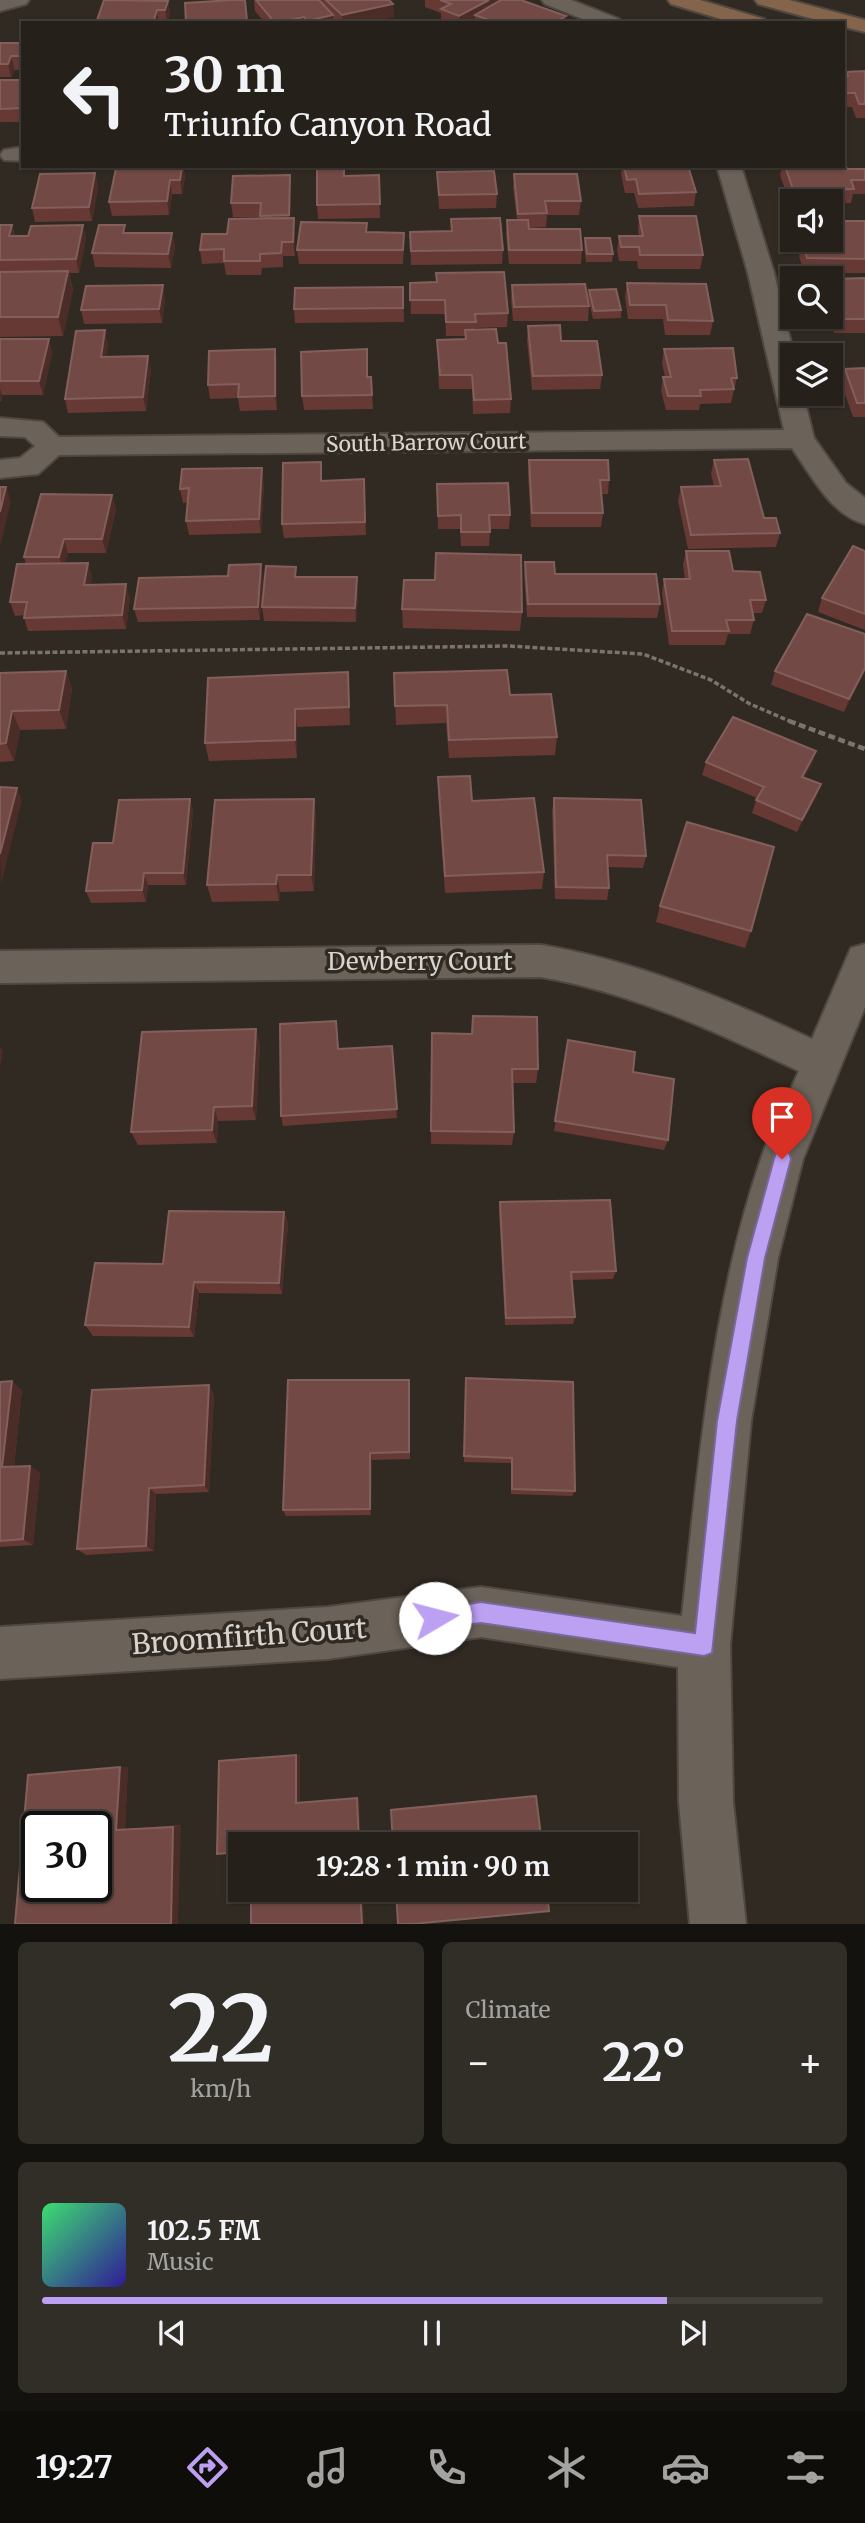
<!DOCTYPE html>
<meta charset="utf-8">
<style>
body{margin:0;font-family:Merriweather,serif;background:#312d27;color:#f1f3f6;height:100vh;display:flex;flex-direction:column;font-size:26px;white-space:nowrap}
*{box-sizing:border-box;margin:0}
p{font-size:23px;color:#a3a3a2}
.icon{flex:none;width:38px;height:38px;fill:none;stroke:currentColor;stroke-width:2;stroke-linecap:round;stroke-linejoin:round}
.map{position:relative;height:1924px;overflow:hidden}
.drawer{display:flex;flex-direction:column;gap:18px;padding:18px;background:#14120e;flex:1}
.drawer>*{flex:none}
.hud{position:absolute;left:21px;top:21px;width:824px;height:147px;border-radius:0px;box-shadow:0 2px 5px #0004,0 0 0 2px #423e39;background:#25201a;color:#f1f3f6;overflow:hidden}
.fabs{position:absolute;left:780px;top:189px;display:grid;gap:14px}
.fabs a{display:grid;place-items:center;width:63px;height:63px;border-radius:0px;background:#25201a;box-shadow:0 2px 5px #0004,0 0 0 2px #423e39;font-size:35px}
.speed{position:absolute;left:21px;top:1811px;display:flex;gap:14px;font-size:35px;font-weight:700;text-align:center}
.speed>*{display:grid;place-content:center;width:91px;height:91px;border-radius:50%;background:#25201a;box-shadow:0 2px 5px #0004,0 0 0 2px #423e39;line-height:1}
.speed .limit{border:4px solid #111;border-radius:10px;background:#fff;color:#111}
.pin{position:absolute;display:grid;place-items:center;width:60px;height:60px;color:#fff;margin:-72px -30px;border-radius:50% 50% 50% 0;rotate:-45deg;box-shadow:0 0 7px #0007}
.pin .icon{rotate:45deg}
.me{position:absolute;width:77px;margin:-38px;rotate:82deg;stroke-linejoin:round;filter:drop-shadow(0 0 5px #0008)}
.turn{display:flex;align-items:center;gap:24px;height:147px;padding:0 28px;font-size:32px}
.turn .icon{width:91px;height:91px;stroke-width:2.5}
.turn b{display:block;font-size:49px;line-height:60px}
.big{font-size:52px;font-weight:700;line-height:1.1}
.drawer .tile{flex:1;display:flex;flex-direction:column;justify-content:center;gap:10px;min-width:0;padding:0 24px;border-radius:10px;background:#312d27}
.drawer .dial{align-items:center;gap:0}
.dial b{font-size:91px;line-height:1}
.song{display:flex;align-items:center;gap:21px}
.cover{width:84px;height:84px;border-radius:10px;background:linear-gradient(135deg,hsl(140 70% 55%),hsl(250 70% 35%))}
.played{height:7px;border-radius:4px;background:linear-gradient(90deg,#bca0f2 80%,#423e39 80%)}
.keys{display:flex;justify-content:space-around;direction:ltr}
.heat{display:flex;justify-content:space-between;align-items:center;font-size:38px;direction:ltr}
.drawer .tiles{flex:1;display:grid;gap:18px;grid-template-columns:1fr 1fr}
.tile:last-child{grid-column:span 2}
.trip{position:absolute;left:228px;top:1832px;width:410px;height:70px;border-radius:0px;background:#25201a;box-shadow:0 2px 5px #0004,0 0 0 2px #423e39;font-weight:700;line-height:70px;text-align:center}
.tabs{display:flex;height:112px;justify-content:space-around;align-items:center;background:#0f0d0a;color:#a3a3a2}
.tabs .icon{width:49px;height:49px}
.tabs .selected{color:#bca0f2}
.tabs b{font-size:32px;color:#f1f3f6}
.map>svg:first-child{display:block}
</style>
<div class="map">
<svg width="865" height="1925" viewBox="0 0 865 1925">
<rect width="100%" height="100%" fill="#312a22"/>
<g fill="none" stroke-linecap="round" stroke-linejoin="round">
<g stroke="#4f4842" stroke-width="4">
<path id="minor" d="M0 0H29L26 4 0 11Z
M542 0H571L619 19 622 23H593L545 4Z
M23 147V161L4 160 0 155 4 150Z
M717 166H741L774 273 794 355 793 394H803L814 438 846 483 865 498V524C831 515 811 475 792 448L59 455 38 474 0 478V460L20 458 35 446 25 437 0 436V418L43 422 59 437 784 430 748 273Z
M865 944V1007L803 1159 778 1258 751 1421 730 1645 733 1802 746 1925H690L679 1802 678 1667 481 1637 328 1659 0 1679V1627L328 1607 481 1587 682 1616C698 1467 712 1301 761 1159 771 1129 786 1100 799 1071 714 1031 633 993 541 977L0 983V951L541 945C637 961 724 998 812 1039L851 948Z"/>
</g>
<g stroke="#4f4842" stroke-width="4">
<path id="secondary" d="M668 0H700L764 19 767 23H734L671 4Z
M755 0H789L865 20V32L844 27V23H828L758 4Z"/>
</g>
<path stroke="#7a746d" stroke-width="3.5" stroke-dasharray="5 2.5" stroke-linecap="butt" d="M0 653 508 646 643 654 711 680 750 704 794 723"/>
<path stroke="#7a746d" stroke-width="4.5" stroke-dasharray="7 3.5" stroke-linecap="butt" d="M789 721 865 749"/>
<use href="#minor" fill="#6b635a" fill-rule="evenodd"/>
<use href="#secondary" fill="#84644a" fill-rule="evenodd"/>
</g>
<path fill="#663935" d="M245 0 247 23H186Z
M254 0H389L393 4 394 17 368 23H337L333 19V23H265L255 11Z
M425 0H521L565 23H475V21L472 23H441V13L425 7Z
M168 1 170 14 167 23H96Z
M0 43H23V70H15L11 77H0Z
M865 71V118H856L852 107H844V77H845L846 72Z
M0 80H23V122H0Z
M152 166H183L185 177 182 194H172L169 215 112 216 109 202Z
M622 166H688L696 192 694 206 638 208 634 193H625L621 174Z
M782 166H844L847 169 865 168V194H853L851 203H831V201H793V209H792L780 175Z
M437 172 497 194 496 208 439 209Z
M95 173 98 187 92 221 35 222 32 208Z
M514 174 581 201 579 215H547L546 227 529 228V229L582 250 581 264H509L506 234 507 220H517L513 188Z
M290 175 291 189 290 218H294L295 232V256H283V267L262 268 261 275H226L224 263 202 264 200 250 227 234 260 219V217H233L231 203Z
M379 175 380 218 318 219 317 205Z
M639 216 703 255 700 269H638L637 261H619L617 250 619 236H639L638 230Z
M451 219 503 250 502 264 411 265 410 232 451 231Z
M865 221V273H804L799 256 803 242H817L816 240H831Z
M0 225H12L15 236H28L83 225 86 239 79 273H69L73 290 63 336 0 337Z
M367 232 404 247 403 264H299L297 250Z
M126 233H172L175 247 171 268 95 267 92 253Z
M585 238 613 254 612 262H586L584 245Z
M865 278V333H834L829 317H831V279Z
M410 283 508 313 507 327 475 328V330L498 343 511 399 510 413 473 414 472 389H439L437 340 465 339V336H446L445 314H411Z
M627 283 713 321 710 335H665L663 319H628L625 297Z
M512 285 589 306 588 321H513L511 299Z
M403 287 404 322 295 323 294 309Z
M589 290 621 310V318L593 319 588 297Z
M165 299 162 323 84 324 81 310Z
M528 326 561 341 602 375 600 389 532 390 527 340Z
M0 339H49L52 353 43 395H2L1 401H0Z
M108 344 106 357 151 370 146 411 68 413 65 399Z
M275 349 277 363V410L240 411 238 398 210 399 208 385Z
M664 349 737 378 731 403 700 404 699 410H666L661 391 663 377H665L662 363Z
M865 368V417H853L841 383 845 369Z
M367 377H371L373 409 304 410 302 396Z
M529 460 609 480 608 494H601L603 513 601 527H531L528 474Z
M714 460 764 518 780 533 776 547 688 549 678 501 681 487 714 486 711 474Z
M364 479 366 535 284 538 282 524 322 481Z
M264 482 261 533 189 535 186 521 188 502 183 503 180 489Z
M437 484 510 515 509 529H490L489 546H461L460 529H438Z
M112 495 116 509 106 553H68L65 563H88L92 577 90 585 130 598 126 629 28 631 24 618V615L15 616 10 602 26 564 24 557Z
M686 551 733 571 766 600 762 613H753L754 620 750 634H728L725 645H669L662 593 664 579H685L683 565Z
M865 551V630L818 612 822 598Z
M525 562 555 574 660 604 657 618 527 617 524 576Z
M261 564 263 578 260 620 138 622 134 609Z
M297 577 358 591 356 622 264 621 262 607Z
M402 609 522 612 520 631 403 628Z
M865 634V671L844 712 771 685 775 671Z
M66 671 72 689 66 729 20 730 14 761 0 762V673Z
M394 673 510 695 557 737 555 755 449 758 446 723 396 725Z
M208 678 349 691 350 725 297 727V758L209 761 205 743Z
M816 751 812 764 804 777 821 784 816 797 797 832 752 813 757 798 702 775 706 762Z
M438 777 472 801 544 872 542 889 445 893 438 794Z
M554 798 646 856 643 868 608 867 609 888 607 900 555 899 552 811Z
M190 799 193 812 186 885H148L146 902 91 903 86 891 113 843Z
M314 799 316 816 314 891 280 892 279 901 212 902 207 885Z
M660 906 751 931 745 948 656 922Z
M336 1021 339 1049 392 1046 397 1118 283 1126 281 1116Z
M432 1033 538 1069 536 1083H513L514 1132 512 1145 431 1144Z
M568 1040 633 1072 668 1140 664 1150 554 1131Z
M260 1044 256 1120 218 1121 217 1143 138 1145 131 1132Z
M500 1202 616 1271 613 1279 572 1280 575 1317 573 1324 505 1325 499 1211Z
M284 1212 288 1224 282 1294 199 1293 194 1337 93 1336 85 1325 163 1264Z
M0 1382 22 1390 14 1467 30 1466 40 1473 33 1545 0 1547Z
M465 1384 575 1491 572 1496 511 1494V1463L464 1462Z
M410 1389V1459L372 1460 371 1515 286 1516 283 1510Z
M214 1394 209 1492 156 1494 154 1551 86 1555 77 1549Z
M128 1767 125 1829 181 1825 15 1924Z
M534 1795 536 1796 391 1810 392 1809Z"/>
<path fill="#4b2c26" d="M489 0H502L475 15V21L472 23H459V16Z
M168 1 170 14 167 23 165 10Z
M393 4 394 17 368 23H343L342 15Z
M157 10 159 23H153Z
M333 15V23H307V21Z
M566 16 565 23H554Z
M304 17V23H275Z
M11 56 15 70 11 77 8 64Z
M182 166 185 177 182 194 180 180Z
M95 173 98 187 92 221 89 207Z
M290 175 291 189 290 229 289 215Z
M170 180 172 194 169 215 167 201Z
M294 218 295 232V256L293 242Z
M12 225 15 239 9 236Z
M83 225 86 239 79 273 76 259Z
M172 233 175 247 171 268 168 254Z
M68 271 73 290 63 336 58 317Z
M163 285 165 299 162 323 159 309Z
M105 330 108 344 104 371 101 357Z
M49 339 52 353 43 395 39 381Z
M275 349 277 363V410L275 396Z
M148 356 151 370 146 411 143 397Z
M0 388 2 395 1 401 0 398Z
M262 468 264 482 261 533 259 519Z
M6 487 11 501 0 547V512Z
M112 495 116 509 106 553 102 539Z
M64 539 68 553 64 571 59 557Z
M88 563 92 577 88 599 84 585Z
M261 564 263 578 260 620 258 607Z
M357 577 358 591 356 622 355 608Z
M126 584 130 598 126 629 122 615Z
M865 668V671L844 712 849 699Z
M66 671 72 689 66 729 59 710Z
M295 709 297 727V758L295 740Z
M12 711 20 730 14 761 6 743Z
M816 751 812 764 797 789 802 777Z
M821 784 816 797 797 832 802 820Z
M17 788 22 800 1 885 0 854Z
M190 799 193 812 186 885 183 873Z
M314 799 316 816 314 891 311 875Z
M144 873 148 885 146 902 142 890Z
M277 875 280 892 279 901 276 884Z
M256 1029 260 1044 256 1120 252 1106Z
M0 1046 3 1051 0 1068Z
M214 1107 218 1121 217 1143 212 1130Z
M284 1212 288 1224 282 1294 279 1283Z
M194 1282 199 1293 194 1337 189 1327Z
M12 1381 22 1390 13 1475 2 1467Z
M209 1385 214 1394 209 1492 204 1485Z
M370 1453 372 1460 371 1515 370 1509Z
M30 1466 40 1473 33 1545 23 1539Z
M149 1488 156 1494 154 1551 146 1546Z
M296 1755H300V1802L296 1803Z
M120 1767H128L125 1829 116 1830Z
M359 1797 361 1844H359L357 1798Z
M181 1825 178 1924H171L173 1827Z
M360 1890H363L364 1924H362Z"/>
<path fill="#724945" stroke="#825f5b" stroke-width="2" fill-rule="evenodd" d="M104 0 168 1 165 10H157L153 23H96Z
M232 0H245L247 21 186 23 185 3Z
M256 0H319L333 15 307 21 304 17 275 23Z
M326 0H389L393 4 342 15Z
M440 0H489L459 16 441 9 451 4Z
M501 0H521L566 16 554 23H497L475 15Z
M0 43H23V56H11L8 64H0Z
M865 71V104H859L855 93H844V77L848 76 846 72Z
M0 80H23V108L0 109Z
M844 161 847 169H865V180H851L854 189 817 190 819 194 795 195 785 166H844Z
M152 166H182L180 180H170L167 201 109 202 116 168 152 167Z
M317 166H344V176L379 175 380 204 317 205Z
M624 166H688L696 192 639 194 636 179 627 180Z
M494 171 497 194 439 195 437 172Z
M95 173 89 207 32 208 40 174Z
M514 174H577L581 201H545L547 213 518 214Z
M290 175 289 215 260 216 261 203H231L233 176Z
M639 216H696L703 255H640L639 247H621L619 236H643Z
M294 218 293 242H282L281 253 260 254V261H224V249L200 250 202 234H227L229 219Z
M500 218 503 250 411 251 410 232 452 231 451 219Z
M507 220H528L529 229H580L582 250H509Z
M831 221H865V259L807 258 803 242H825L824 240H831Z
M301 222 367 223 366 232 404 233 403 250H297Z
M0 225H12L9 236H28L31 226 83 225 76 259 0 260Z
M99 225H125L123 233H172L168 254 92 253Z
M585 238H610L613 254H587Z
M68 271 58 317H0V272Z
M504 272 508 313 475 314 476 322H446L445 300H410V283L437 282 436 273Z
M865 278V319H838L831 297V279Z
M627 283 706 284 713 321 668 320 666 305H630Z
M585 284 589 306 514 307 512 285Z
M163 285 159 309 81 310 86 286Z
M403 287V308L294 309 295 288Z
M616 289 621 310 594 311 589 290Z
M560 325 561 341H597L602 375 533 376 528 326Z
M496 329 498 343H506L511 399 474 400 472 375H440L437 340 466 339 465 330Z
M105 330 101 357 148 356 143 397 65 399 76 331Z
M0 339H49L39 381H0Z
M733 348 737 378H731L734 389 700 390 701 396H668L663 377H671L664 349Z
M275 349V396L238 397 239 384 208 385 209 351Z
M367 349V377H371L372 395 302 396 301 352Z
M865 368V403H857L845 369Z
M748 459 764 518H776L780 533 691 535 681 487 721 486 714 460Z
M529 460H608L609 480H600L603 513H532Z
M321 462V481L364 479 365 522 282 524 283 463Z
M262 468 259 519 186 521 189 488 180 489 182 469Z
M508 483 510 515H489L490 532H461V515L438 516 437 484Z
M0 487H6L0 512Z
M41 494 112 495 102 539H64L59 557H24Z
M853 546 865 551V614L822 598Z
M686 551H729L733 571 760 572 766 600H750L754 620H726L729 631H672L664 579H690Z
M436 553 521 555 522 612 402 609 404 580H435Z
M525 562H554L555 574H656L660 604H528Z
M88 563 84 585 126 584 122 615 24 618 27 602H10L17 564Z
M261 564 258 607 134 609 139 578 228 576 229 565Z
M266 566 296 567 295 577H357L355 608 262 607Z
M807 614 865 634V668L849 699 775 671Z
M507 670 510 695 551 694 557 737 449 740 447 705 395 706 394 673Z
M66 671 59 710 12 711 6 743 0 744V673Z
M348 672 349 707 295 709V740L205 743 208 678Z
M733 717 816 751 802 777 821 784 802 820 756 800 764 787 706 762Z
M470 776 472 801 534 798 544 872 445 876 438 777Z
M0 787 17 788 0 854Z
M554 798 641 800 646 856 607 855 609 888 556 887Z
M190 799 183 873H144L142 890 86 891 93 843H113L119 800Z
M314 799 311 875H277L276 884 207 885 215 800Z
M687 822 774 847 751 931 660 906Z
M473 1016 537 1017 538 1069H512L514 1132 431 1131 432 1033 472 1034Z
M336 1021 338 1049 392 1046 397 1109 281 1116 280 1024Z
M256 1029 252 1106 214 1107 212 1130 131 1132 142 1032Z
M568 1040 635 1052 633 1072 674 1079 668 1140 555 1121Z
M610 1200 616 1271 571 1272 575 1317 506 1318 500 1202Z
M169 1211 284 1212 279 1283 194 1282 189 1327 85 1325 95 1263 163 1264Z
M466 1378 573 1382 575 1491 512 1489V1458L464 1456Z
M288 1380H409V1452L370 1453V1509L283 1510Z
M12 1381 2 1467 30 1466 23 1539 0 1541V1382Z
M209 1385 204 1485 149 1488 146 1546 77 1549 92 1390Z
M296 1755V1803L357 1798 359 1844H240V1852L217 1854 219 1761Z
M120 1767 116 1830 173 1827 171 1924H15L28 1775ZM37 1827H96V1886H37Z
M536 1796 542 1844H393L391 1810Z
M251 1890H360L362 1924H251Z
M396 1890H547L549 1911 412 1924H398Z"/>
<path fill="#bca0f2" stroke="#7a689d" stroke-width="2" d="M782 1151 789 1153 791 1159 765 1258 737 1421 712 1653 704 1656 481 1623 435 1629 428 1626 425 1618 428 1611 481 1602 695 1633 717 1421 747 1258 774 1159 776 1153Z"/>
<g text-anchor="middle" stroke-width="7" stroke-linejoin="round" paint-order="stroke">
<g font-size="21" fill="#d9d4cf" stroke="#312a22">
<text transform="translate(426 443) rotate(-1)" y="7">South Barrow Court</text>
</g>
<g font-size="24" fill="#d9d4cf" stroke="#312a22">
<text x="420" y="970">Dewberry Court</text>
</g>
<g font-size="28" fill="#d9d4cf" stroke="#312a22">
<text transform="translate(249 1636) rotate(-4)" y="10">Broomfirth Court</text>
</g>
</g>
</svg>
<div class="fabs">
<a><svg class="icon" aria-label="sound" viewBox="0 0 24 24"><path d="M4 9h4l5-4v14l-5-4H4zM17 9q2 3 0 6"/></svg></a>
<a><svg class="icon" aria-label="search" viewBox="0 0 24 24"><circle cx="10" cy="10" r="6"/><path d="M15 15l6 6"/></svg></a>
<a><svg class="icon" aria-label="layers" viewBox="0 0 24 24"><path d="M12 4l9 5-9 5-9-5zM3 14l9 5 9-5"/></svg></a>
</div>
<div class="speed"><div class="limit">30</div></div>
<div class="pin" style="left:782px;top:1159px;background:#d93025"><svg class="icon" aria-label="arrive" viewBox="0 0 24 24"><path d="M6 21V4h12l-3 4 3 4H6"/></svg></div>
<svg class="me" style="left:435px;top:1618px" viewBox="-20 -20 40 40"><circle r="19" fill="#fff"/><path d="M0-13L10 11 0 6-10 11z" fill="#bca0f2"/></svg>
<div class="trip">19:28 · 1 min · 90 m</div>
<div class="hud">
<div class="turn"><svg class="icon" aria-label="left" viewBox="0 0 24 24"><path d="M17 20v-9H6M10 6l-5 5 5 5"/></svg><div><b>30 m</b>Triunfo Canyon Road</div></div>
</div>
</div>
<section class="drawer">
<div class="tiles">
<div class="tile dial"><b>22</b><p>km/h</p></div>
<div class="tile"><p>Climate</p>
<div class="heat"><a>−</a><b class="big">22°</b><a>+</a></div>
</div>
<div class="tile">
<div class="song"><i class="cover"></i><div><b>102.5 FM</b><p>Music</p></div></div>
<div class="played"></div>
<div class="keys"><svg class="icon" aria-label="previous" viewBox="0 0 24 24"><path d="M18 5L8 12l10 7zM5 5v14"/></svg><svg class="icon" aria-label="pause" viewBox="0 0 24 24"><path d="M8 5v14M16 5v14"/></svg><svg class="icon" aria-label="next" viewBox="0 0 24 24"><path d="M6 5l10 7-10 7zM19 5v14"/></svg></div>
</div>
</div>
</section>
<nav class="tabs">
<b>19:27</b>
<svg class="icon selected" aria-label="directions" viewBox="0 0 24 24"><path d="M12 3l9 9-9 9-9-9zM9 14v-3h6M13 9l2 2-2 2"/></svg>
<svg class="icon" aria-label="music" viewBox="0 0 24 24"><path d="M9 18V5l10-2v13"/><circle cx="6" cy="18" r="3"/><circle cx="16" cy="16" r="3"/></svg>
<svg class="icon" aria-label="phone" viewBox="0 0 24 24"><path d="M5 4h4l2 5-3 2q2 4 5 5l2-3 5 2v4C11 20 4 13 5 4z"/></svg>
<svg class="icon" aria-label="climate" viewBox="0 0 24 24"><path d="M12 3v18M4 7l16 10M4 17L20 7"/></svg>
<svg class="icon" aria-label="car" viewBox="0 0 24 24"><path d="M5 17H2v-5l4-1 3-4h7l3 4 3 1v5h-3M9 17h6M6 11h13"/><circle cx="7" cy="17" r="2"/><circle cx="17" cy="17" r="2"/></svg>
<svg class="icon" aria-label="filters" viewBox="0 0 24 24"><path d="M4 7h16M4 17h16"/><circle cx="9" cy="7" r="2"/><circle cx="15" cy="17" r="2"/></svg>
</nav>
